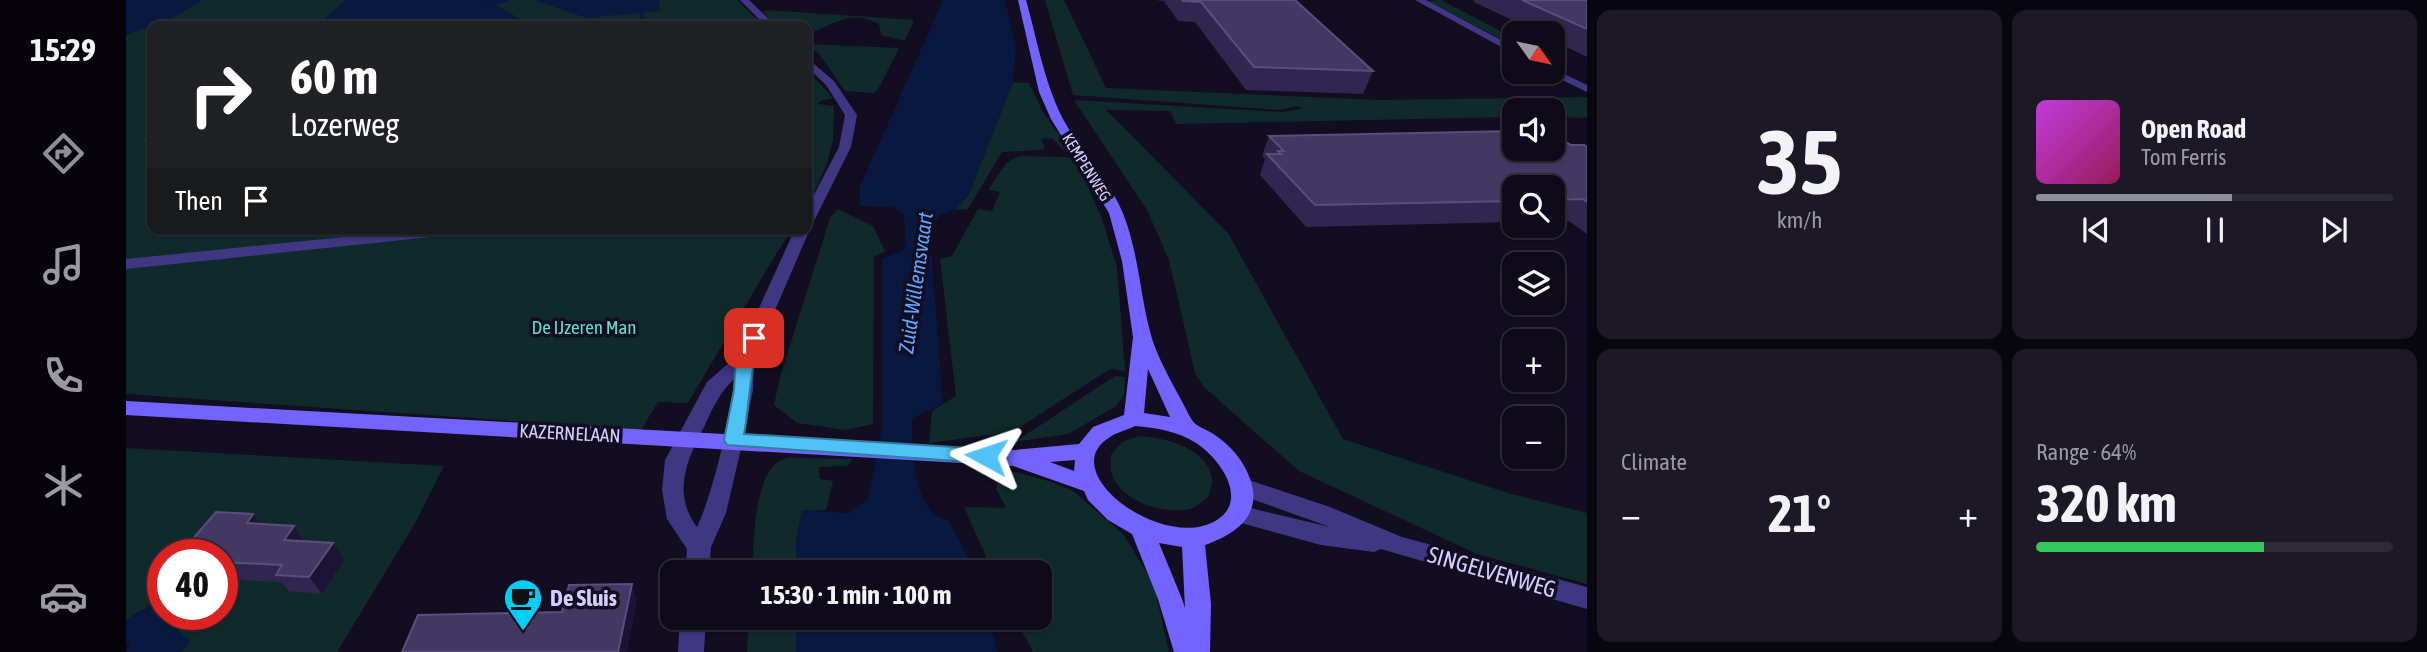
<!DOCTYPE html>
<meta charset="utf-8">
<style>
body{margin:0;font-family:"Asap Condensed",sans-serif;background:#1c1826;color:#f1f3f6;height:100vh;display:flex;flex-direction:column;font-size:26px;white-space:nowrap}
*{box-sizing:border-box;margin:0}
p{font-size:23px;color:#9b9aa2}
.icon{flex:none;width:38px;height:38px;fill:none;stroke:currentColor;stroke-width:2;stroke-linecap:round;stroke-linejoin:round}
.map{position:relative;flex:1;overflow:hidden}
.panel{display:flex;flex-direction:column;gap:10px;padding:10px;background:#08060e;width:840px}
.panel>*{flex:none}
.top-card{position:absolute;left:21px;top:21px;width:665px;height:214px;border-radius:14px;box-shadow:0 2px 5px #0004,0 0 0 2px #2e2b38;background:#202124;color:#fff;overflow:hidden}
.needle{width:46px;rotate:123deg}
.controls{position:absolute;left:1376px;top:21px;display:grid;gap:14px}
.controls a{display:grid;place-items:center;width:63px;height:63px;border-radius:14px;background:#0e0a19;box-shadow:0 2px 5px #0004,0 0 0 2px #2e2b38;font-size:35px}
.speed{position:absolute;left:21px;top:539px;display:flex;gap:14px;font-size:35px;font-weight:700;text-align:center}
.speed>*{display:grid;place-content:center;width:91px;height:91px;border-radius:50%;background:#0e0a19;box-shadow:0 2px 5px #0004,0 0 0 2px #2e2b38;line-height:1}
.speed .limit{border:10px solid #d22;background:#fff;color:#111}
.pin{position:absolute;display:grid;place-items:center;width:60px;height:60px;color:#fff;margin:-30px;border-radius:14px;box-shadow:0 4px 10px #0006}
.me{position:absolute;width:77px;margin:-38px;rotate:275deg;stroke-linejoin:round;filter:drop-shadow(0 0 5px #0008)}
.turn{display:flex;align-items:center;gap:24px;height:147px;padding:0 28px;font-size:32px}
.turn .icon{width:91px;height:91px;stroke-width:2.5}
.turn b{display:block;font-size:49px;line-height:60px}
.then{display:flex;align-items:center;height:66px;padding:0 28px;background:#0003;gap:14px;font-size:26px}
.big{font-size:52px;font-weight:700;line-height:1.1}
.panel .tile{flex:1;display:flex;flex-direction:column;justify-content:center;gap:10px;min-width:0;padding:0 24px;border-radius:14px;background:#1c1826}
.panel .dial{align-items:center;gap:0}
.dial b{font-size:91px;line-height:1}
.song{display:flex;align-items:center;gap:21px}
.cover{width:84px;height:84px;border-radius:10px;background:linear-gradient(135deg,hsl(290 70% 55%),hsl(330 70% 35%))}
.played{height:7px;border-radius:4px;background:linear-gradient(90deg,#8c9099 55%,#2e2b38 55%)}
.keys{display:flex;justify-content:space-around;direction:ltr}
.heat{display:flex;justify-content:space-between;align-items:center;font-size:38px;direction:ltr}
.charge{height:10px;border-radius:5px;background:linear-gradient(90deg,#34c759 64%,#2e2b38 0)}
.panel .tiles{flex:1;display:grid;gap:10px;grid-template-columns:repeat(2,1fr)}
.trip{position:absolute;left:534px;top:560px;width:392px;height:70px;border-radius:14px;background:#0e0a19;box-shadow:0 2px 5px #0004,0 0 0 2px #2e2b38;font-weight:700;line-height:70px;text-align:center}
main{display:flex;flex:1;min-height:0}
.tab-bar{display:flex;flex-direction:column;width:126px;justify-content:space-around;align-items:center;background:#06040a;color:#9b9aa2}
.tab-bar .icon{width:49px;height:49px}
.tab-bar .active{color:#8c9099}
.tab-bar b{font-size:32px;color:#f1f3f6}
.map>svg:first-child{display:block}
</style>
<main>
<nav class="tab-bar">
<b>15:29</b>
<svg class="icon active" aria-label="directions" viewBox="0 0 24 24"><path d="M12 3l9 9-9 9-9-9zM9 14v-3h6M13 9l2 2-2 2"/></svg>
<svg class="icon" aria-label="music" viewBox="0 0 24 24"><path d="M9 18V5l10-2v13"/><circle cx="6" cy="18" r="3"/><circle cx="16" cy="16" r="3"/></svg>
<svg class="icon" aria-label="phone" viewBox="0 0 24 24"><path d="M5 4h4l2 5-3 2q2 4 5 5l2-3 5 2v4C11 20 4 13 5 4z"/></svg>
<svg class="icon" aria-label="climate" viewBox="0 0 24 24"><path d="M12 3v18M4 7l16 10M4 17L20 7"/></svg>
<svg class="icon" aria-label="car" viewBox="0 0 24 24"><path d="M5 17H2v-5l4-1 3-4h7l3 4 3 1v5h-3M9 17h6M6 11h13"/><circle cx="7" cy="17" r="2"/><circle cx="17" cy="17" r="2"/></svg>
</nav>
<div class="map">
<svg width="1461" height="652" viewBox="0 0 1461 652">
<rect width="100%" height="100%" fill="#120d21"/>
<path fill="#102a2b" d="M0 0H611L638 26H26V229H667L650 254 562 403 532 402 515 430 0 394Z
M919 0H938L980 88 1253 100 1461 97V118L1426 117V110H1388V117L1050 124 1044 111 980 110 1102 233 1217 439 1382 493 1461 513V584L1351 554 1173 471 1078 387 1069 373 1043 260 1021 210 948 100 1156 112 1176 109 1173 106 1152 110 947 95Z
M1315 0 1388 38V46L1302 1Z
M640 10 788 20 779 41 755 35 753 24C722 8 708 26 681 34V26H651L637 12Z
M681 44 773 48 752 89 748 93 719 91 694 55Z
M681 70 707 98 694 101 692 104 708 106 707 139 701 164 681 208Z
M887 82 903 83 917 112 943 149 937 150 927 139 918 138 915 140 919 148 915 150 876 152 842 209 829 210 842 196Z
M893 156 940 157 950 160 975 216 991 267 999 371 984 369 886 432 803 443 806 411 830 396 814 259 826 256 852 209 866 211 874 192 862 190 880 163Z
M712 209 747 226 759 251 748 257 747 424 720 430 671 423 648 405 654 377 704 218Z
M989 376 999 377 998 395 989 407 942 434 889 442Z
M1014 436C1040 438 1083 448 1086 480 1087 485 1083 493 1082 497 1077 501 1071 507 1064 509 1037 515 993 501 985 472 984 467 985 460 985 455L996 442Z
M0 448 318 466 288 525 211 652H54L63 644 48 626 49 614H96V555H37V602H29L0 620Z
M682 458 727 459 722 466 693 467 694 479 707 481 700 510 676 511 670 542V572H626C628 545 627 474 655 460 662 456 675 458 682 458Z
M878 469 926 482 947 491 998 535 1028 585 1043 652H907L889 618H914V572H867L838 507 880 508 870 488Z
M623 618H670V652H621Z"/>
<path fill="#09183f" d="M0 0H72L75 1 48 17 0 35Z
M219 0H363L405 26H192Z
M408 0H533L534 11 460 18Z
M817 0H879L890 48 887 82 842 196 829 210 814 215 804 234 817 404 786 419C786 448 787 515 822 520L842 557 847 572H670V542L676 510 722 513 742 499 756 428V259L780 249 778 214 767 207 734 206V186Z
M29 602H37V614H49C48 628 50 633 63 638V644L54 652H0L4 645 0 641V620Z
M670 618H861L872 652H670Z"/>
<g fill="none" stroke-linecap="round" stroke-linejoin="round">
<path stroke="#09183f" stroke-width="4.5" d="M360 3 380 0
M516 12V19
M73 26H108
M150 26H179
M183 26 199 25"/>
<path fill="#3f3781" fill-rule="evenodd" d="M614 0H623L650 26H640Z
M1289 0H1300L1388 47V54Z
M681 58 708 81 731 115 725 147 688 221 681 225V208L713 147 719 115 700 85 681 67Z
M1426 68 1461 85V92L1422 73 1426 72Z
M681 225 684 229 628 359 627 390 617 440 600 513 585 547 583 572H559L561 549 541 519 536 490 539 460 581 382 611 356 669 229H681ZM608 379C605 417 587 493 571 527 545 493 562 457 579 425 587 407 594 392 608 379Z
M297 229H351L344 233 0 269V259Z
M1117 478 1204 507 1276 537 1461 587V609L1255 549 1248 552 1195 545 1104 520 1101 514 1104 508 1112 505 1204 527 1109 493 1106 487 1109 481Z
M554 618H580L578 652H552Z"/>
<path fill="#7364ff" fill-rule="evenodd" d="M892 0H900C911 39 918 81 936 117 952 149 986 183 998 216 1013 255 1014 296 1025 335 1032 361 1052 392 1064 417 1069 426 1075 427 1084 432 1105 444 1123 466 1127 490 1131 521 1104 536 1079 545L1085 604 1084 652H1048L1032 599 1006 534 982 520 962 500 958 491 887 466 0 415V401L888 450 953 444 967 427 998 415 1007 337 996 261 983 213 925 119 913 92ZM1022 369 1044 417 1018 413ZM1009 426C1030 428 1052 431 1070 443 1099 462 1127 509 1080 525 1026 543 930 470 984 437 991 432 1001 430 1009 426ZM949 460 948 471 924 462ZM1033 543 1056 547 1059 608 1056 599Z"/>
</g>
<path fill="#30264f" d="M1029 0H1169L1247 71 1237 94 1120 90 1069 22 1052 21 1038 1Z
M1348 0H1461V57L1426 40V33H1413L1348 2Z
M1143 136 1445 145 1461 147V234L1443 221H1426V187H1388V222L1180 227 1134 175 1139 159 1136 156Z
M127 514 134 523 168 526 179 541 207 543 218 560 196 594 163 591 155 582 96 579V555Z"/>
<path fill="#1d1435" d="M127 514 140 531 121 523Z
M168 526 180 543 158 540Z
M207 543 218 560 196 594 183 577Z
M506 584 511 601 501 652H492Z"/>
<path fill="#423862" stroke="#594f7b" stroke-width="2" d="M1056 0H1169L1247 71 1128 67 1075 2 1057 1Z
M1396 0H1461V29Z
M1388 131V149H1426V134L1445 145H1458L1461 147V202L1457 199 1426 200V187H1388V201L1189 205 1141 154H1155L1152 151H1158L1143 136Z
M26 139V146L20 141Z
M90 512 127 514 121 523 168 526 158 540 207 543 183 577 150 575 156 565 96 562V555H53Z
M506 584 492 652H276L292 615 436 612 443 585Z"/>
<path fill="#4fc3f7" stroke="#337fa1" stroke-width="2" d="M628 332 636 338C623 367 624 402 618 434L860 449 867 451 870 456 867 461 860 463 601 445 598 440 608 390 610 359 622 334Z"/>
<defs>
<g id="cafe-pin" transform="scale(2.0125)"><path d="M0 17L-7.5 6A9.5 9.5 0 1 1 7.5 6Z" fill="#00cdf8" stroke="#120d21"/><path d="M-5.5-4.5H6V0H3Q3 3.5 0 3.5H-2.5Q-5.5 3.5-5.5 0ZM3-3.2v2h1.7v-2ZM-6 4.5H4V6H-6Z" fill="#111"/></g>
</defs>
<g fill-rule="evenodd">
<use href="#cafe-pin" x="397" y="598"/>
</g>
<g text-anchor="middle" stroke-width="7" stroke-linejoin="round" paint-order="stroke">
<g font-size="16" fill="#d6cdff" stroke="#120d21">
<text transform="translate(961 167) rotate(58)" y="6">KEMPENWEG</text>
</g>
<g font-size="19" fill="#58e0c8" stroke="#120d21">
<text x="458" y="334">De IJzeren Man</text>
</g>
<g font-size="19" fill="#d6cdff" stroke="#120d21">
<text transform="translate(444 433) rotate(3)" y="7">KAZERNELAAN</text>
</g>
<g font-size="21" font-style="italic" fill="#5ba7ff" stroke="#120d21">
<text transform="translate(790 283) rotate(-82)" y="7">Zuid-Willemsvaart</text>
</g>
<g font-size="23" fill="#d6cdff" stroke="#120d21">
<text transform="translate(1366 572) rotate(16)" y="8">SINGELVENWEG</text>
</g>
<g font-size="23" font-weight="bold" fill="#d6cdff" stroke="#120d21" text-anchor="start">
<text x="424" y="606">De Sluis</text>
</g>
</g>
</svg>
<div class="controls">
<a><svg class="needle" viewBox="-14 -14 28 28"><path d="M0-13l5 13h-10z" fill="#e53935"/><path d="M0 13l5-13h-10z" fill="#9b9aa2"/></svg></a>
<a><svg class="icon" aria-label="sound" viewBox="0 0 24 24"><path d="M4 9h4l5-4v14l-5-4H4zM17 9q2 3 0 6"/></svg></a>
<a><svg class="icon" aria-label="search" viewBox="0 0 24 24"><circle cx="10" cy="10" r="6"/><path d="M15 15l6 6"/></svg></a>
<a><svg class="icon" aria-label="layers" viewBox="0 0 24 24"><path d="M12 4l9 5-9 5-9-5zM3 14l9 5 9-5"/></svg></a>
<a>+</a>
<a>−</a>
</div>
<div class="speed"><div class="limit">40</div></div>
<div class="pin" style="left:628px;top:338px;background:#d93025"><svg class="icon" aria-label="arrive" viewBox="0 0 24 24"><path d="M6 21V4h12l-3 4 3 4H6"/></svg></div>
<svg class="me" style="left:860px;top:456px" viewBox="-20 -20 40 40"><path d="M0-17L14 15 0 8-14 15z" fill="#4fc3f7" stroke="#fff" stroke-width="4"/></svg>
<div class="trip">15:30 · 1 min · 100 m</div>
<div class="top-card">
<div class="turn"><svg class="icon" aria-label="right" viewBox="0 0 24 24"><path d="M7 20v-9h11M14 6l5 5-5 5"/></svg><div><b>60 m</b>Lozerweg</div></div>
<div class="then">Then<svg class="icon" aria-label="arrive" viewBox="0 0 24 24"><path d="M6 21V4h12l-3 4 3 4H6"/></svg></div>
</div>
</div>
<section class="panel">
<div class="tiles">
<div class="tile dial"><b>35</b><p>km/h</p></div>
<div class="tile">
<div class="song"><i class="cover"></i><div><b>Open Road</b><p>Tom Ferris</p></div></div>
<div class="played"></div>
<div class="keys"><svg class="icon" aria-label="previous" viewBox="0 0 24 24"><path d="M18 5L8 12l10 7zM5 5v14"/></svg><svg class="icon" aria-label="pause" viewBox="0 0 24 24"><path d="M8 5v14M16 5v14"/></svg><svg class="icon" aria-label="next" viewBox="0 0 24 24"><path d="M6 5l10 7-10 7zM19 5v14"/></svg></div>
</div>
<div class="tile"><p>Climate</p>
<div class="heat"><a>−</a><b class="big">21°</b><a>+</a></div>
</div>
<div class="tile"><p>Range · 64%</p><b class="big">320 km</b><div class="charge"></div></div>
</div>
</section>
</main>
